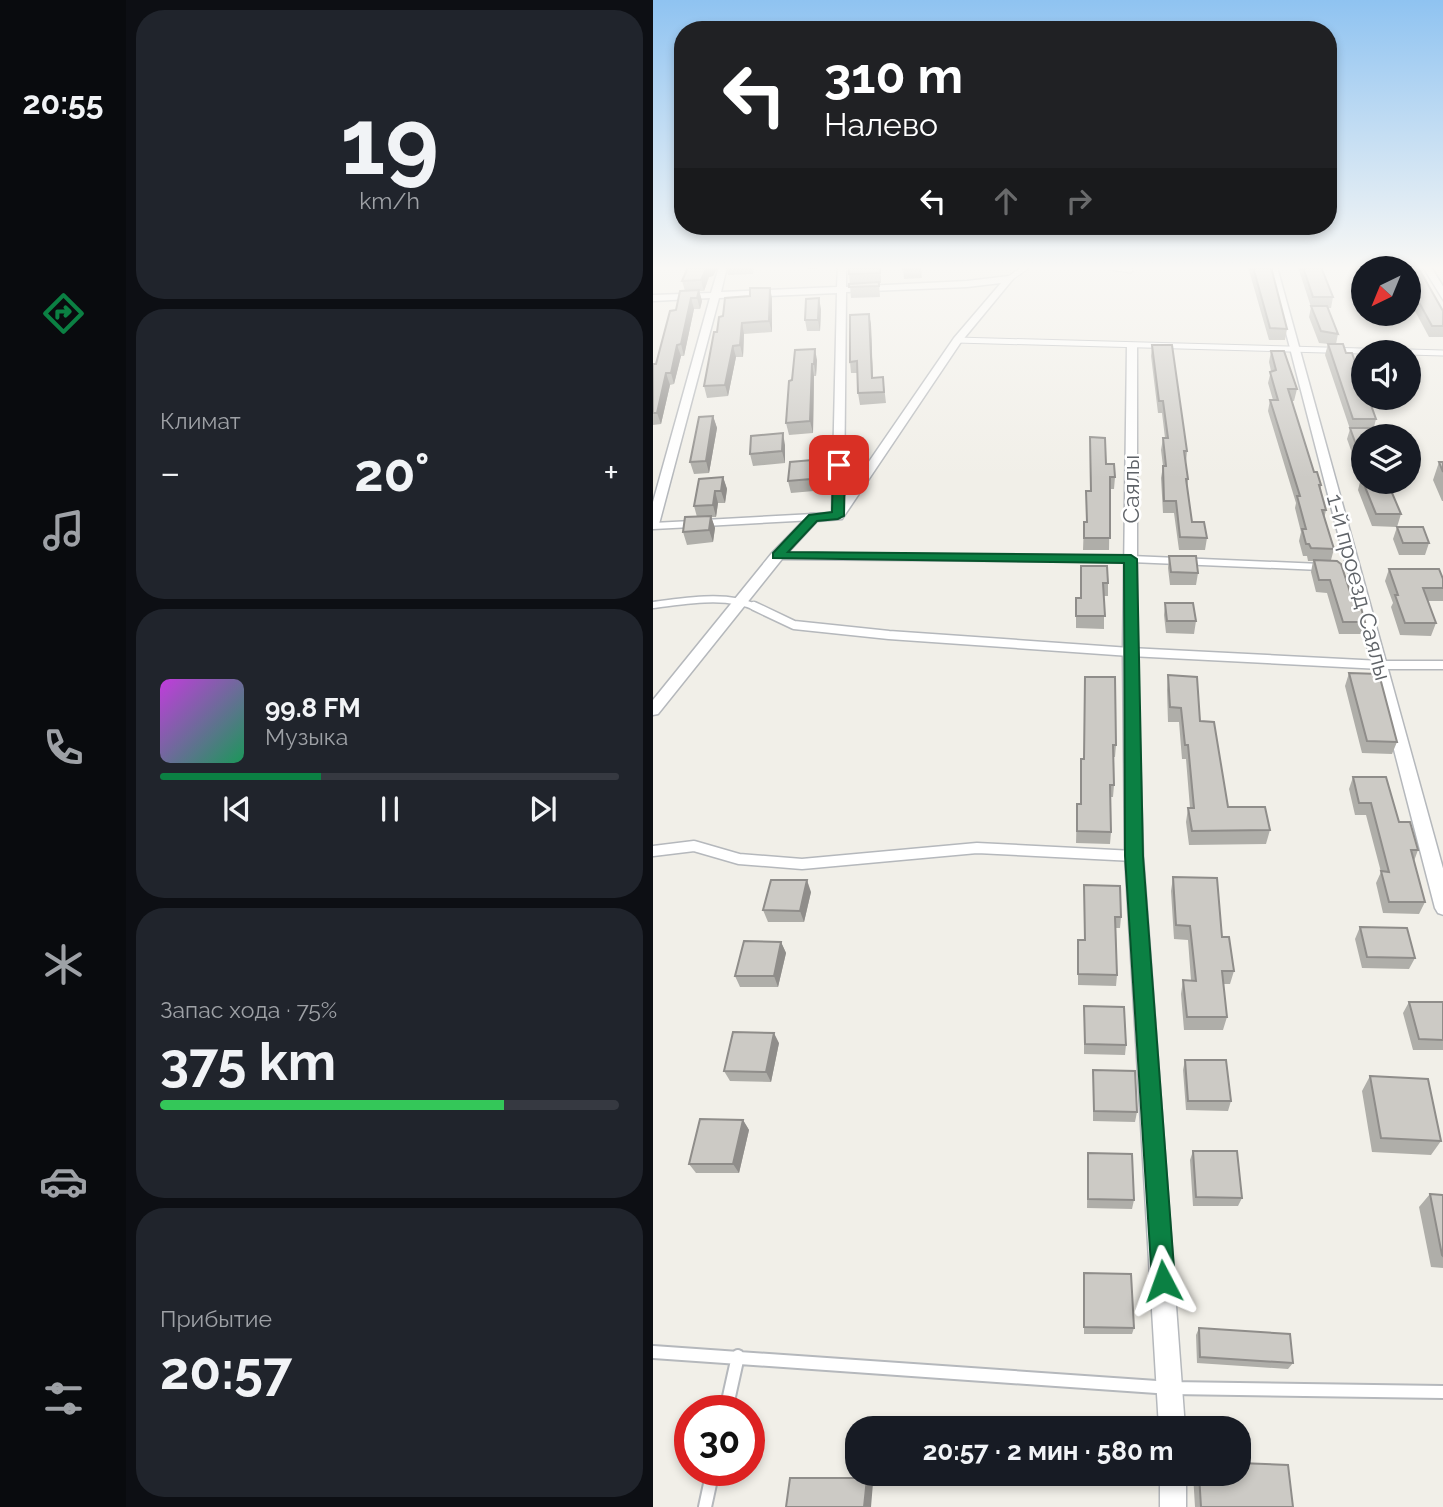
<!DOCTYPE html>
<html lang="ru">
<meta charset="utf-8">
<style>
body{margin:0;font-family:Raleway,sans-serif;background:#20242c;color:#f1f3f6;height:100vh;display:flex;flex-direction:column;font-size:26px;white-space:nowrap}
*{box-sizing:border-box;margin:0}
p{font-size:23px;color:#9ea1a6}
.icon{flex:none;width:38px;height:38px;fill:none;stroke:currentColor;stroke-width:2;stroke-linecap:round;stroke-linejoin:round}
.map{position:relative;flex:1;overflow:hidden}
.drawer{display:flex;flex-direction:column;gap:10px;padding:10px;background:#0d0f14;width:527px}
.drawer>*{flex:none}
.guide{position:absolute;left:21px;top:21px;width:663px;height:214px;border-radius:28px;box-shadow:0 4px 10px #0003;background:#202124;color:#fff;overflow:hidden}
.needle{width:46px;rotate:223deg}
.fabs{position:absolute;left:698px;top:256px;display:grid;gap:14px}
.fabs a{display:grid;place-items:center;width:70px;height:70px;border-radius:50%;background:#171b24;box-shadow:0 4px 10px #0003;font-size:35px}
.speed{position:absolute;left:21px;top:1395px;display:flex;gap:14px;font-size:35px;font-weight:700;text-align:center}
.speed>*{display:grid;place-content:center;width:91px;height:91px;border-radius:50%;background:#171b24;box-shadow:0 4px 10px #0003;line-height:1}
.speed .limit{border:10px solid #d22;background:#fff;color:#111}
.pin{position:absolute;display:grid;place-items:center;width:60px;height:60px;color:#fff;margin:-30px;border-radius:14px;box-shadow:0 4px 10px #0006}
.me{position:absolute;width:77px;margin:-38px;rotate:356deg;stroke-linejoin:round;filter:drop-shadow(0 0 5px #0008)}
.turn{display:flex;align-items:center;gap:24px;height:147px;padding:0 35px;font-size:32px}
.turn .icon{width:91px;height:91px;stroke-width:2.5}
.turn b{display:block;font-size:49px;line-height:60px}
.lanes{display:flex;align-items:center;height:66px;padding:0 35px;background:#0003;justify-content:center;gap:35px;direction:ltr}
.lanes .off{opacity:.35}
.big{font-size:52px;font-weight:700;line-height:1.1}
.drawer .card{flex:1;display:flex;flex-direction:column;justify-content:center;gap:10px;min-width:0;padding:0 24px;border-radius:28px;background:#20242c}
.drawer .dial{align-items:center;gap:0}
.dial b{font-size:91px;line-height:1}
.song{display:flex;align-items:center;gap:21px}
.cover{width:84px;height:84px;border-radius:10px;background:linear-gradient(135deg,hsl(290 70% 55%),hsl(150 70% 35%))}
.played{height:7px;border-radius:4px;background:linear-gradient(90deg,#0b8043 35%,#363941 35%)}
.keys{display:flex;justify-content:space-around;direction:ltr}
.heat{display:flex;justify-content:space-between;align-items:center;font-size:38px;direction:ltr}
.charge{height:10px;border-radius:5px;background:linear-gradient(90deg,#34c759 75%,#363941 0)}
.trip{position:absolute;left:192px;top:1416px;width:406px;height:70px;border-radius:28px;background:#171b24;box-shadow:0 4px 10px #0003;font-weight:700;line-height:70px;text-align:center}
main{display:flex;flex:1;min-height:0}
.menu{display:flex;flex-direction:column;width:126px;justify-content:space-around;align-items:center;background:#090b0e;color:#9ea1a6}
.menu .icon{width:49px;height:49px}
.menu .on{color:#0b8043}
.menu b{font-size:32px;color:#f1f3f6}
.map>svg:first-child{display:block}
</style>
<main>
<nav class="menu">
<b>20:55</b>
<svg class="icon on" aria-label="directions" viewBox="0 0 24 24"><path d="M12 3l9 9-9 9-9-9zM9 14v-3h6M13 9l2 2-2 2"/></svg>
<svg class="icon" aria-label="music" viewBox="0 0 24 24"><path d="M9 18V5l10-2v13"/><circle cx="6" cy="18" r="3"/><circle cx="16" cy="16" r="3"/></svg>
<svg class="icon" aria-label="phone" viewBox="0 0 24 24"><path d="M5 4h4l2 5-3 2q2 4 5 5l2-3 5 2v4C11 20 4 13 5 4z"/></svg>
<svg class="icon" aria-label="climate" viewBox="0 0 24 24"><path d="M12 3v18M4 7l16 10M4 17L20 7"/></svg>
<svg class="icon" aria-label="car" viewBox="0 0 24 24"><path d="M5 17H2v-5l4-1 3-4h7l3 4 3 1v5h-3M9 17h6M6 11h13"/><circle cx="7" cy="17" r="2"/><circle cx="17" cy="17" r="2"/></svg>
<svg class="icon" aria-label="filters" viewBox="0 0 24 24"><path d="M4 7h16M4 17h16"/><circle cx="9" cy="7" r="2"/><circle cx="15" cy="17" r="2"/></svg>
</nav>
<section class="drawer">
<div class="card dial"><b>19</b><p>km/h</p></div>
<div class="card"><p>Климат</p>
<div class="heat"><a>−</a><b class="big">20°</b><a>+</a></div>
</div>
<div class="card">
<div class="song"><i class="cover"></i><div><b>99.8 FM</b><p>Музыка</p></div></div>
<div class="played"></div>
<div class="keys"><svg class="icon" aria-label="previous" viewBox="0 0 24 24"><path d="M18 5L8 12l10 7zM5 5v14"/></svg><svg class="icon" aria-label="pause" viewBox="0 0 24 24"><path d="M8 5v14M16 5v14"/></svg><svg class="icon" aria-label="next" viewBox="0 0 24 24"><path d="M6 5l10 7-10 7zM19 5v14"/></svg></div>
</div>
<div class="card"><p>Запас хода · 75%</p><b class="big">375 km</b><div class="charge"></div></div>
<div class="card"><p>Прибытие</p><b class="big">20:57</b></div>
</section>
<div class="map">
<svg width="791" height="1507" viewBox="0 0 791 1507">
<rect width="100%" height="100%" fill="#f1efe8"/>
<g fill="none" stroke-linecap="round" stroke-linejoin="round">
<g stroke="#b5b8bc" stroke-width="7">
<path id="service-far4" d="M457 267 477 270
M356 279 373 267
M304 340 744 352
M756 352 791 353"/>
</g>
<g stroke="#b5b8bc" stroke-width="9">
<path id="service-far3" d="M52 523 161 517
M0 526 39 524
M125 556 478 559 668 567
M0 605C34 601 73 593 105 608"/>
</g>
<g stroke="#b5b8bc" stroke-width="11">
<path id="service-far2" d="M101 606 141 625 236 635 477 652 728 665H791"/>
</g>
<g stroke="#b5b8bc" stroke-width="13">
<path id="service-far1" d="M0 851 41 846 86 859 149 864 324 848 481 856"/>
</g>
<g stroke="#b5b8bc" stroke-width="16">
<path id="service" d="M0 1352 518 1388 791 1392
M73 1410 85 1356
M52 1507 60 1470"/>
</g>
<g stroke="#b5b8bc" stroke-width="3">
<path id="minor" d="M66 267H74L68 292 184 287 185 267H193V287L314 281 356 276 360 279 308 342 189 519 164 521 129 559 5 714 0 715V700L119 553 157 514 179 513 184 293 66 298 6 524 0 528V502L57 298 0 301V295L58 293ZM348 283 301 338 191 498 193 292 314 287Z
M616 267H624L791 872V915L785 913 782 908Z
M770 267H778L791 288V301Z
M479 343 484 346V652L490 856 532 1428H506L472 856 470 652 474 346Z
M507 1474H533V1507H507Z"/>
</g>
<use href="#service-far4" stroke="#fff" stroke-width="5"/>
<use href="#service-far3" stroke="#fff" stroke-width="6"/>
<use href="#service-far2" stroke="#fff" stroke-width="8"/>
<use href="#service-far1" stroke="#fff" stroke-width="10"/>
<use href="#service" stroke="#fff" stroke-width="12"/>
<use href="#minor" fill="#fff" fill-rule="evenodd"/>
</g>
<path fill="#afaea9" d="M73 267H101L100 274 75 275Z
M155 267H170L169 268 156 269Z
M227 267 228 276V283H226L227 297 198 298 196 274 216 268Z
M250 267H268L269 278 251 279Z
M595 267H618L634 329 632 340H616Z
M645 267H668L680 297 678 308H675L685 334 683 344 723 419 720 431 710 436V481L748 514 744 527 719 526 705 490 708 478 694 439 697 429 672 355 675 344H676L666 343 656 317 658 307Z
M739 267H765L790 311V337H776L756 300V268H739Z
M60 276 56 277 51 291H46L49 301 47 309H41L31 356H28L21 384 17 385 8 424 0 425V364H3L23 310 32 291 29 281Z
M119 298V332L91 334 90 357H83L75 396 54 398 51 386 64 332 70 316Z
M168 309 167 331H154L152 320Z
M216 314 218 325 220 378 230 377 233 403 207 405 205 393V373H198L197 362Z
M499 345 534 451 533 463 535 479 534 488 539 522 554 538 552 550H526L521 513H510L508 478 510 466 508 450 510 438H512L509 413H505L498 356Z
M618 351 644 389 641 401H639L661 472 668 485 667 491 673 510 671 519 681 549 678 560 701 604 712 622 708 634H686L674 593 663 592 658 572 660 561H655L654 556H650L646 541 648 532 642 508 643 503 615 411 617 400H620L615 383 618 371 616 362Z
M164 360 163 376H161L160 433 136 435 133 423 139 380Z
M60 416 64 428 56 473 41 474 37 462Z
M437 437 462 477 461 489H457L456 550H430L431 522H433V491H437Z
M132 445V463L100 466 97 454Z
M786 462H790V501H789L780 480Z
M161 472V491L138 493 135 481Z
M70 477 74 489 72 503H65L63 517H58L62 528 60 542 34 545 30 532 44 517 41 506Z
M744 527 776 543 772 555H746L740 539Z
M516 556 545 573 543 585H517L515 568Z
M428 566 455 583V596H451V629L423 628V598H428Z
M736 569 790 579V601H775L783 623 778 636 747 635 738 607 740 603 732 581Z
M512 603 543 621 541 634 513 633 511 615Z
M696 673 744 742 739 754 709 753 692 686Z
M515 675 547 721 575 807 617 830 613 844 536 845 533 822 535 808H537L533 759H529L526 722H515L514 690Z
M431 689 463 745 462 757H460L461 785 460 797H457L458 832 457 844 423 843 424 804H427L431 759Z
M700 777 746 822 765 850 761 861 772 902 766 914 730 913 723 883 728 872 713 815H702L696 789Z
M520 877 569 937 581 971 577 984H570L574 1017 570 1030H531L528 994 530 980H538L535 940 521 939 518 891Z
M431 885 468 917 467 928H463L464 975 463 986 425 985V952L431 940Z
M158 892 151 922H115L110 910Z
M707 927 762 958 756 969 709 968 702 939Z
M128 942 133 953 125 987H87L82 976Z
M756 1002H790V1050H760L750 1013Z
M431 1006 473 1045 472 1055 431 1054Z
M126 1043 118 1082 77 1081 71 1071Z
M532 1060 578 1101 575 1111 533 1110 530 1070Z
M440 1070 484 1112 482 1122 440 1121Z
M717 1076 788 1141 778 1155 719 1152 709 1091Z
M90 1120 96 1130 86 1173H43L36 1164Z
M540 1151 589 1198 585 1206H540L537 1160Z
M435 1153 481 1200 479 1209 434 1208Z
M777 1194 790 1195V1268L778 1267 766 1207Z
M431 1273 481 1328 479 1334H431Z
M546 1328 640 1363 635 1369 544 1363 543 1335Z
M540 1474H586L640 1507H542Z"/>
<path fill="#8f8d8a" d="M54 267H65L60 276 56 277 51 291 48 280Z
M117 288 119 298V332L116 321Z
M46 290 49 301 47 309 44 298Z
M38 298 41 309 31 356 28 344Z
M166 298 168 309 167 331 165 320Z
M216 314 218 325 220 390 219 378Z
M89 323 91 334 90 357 87 345Z
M24 345 28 356 21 384 18 373Z
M80 346 83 357 75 396 72 385Z
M162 349 164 360 163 376 161 364Z
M159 364 161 376 160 433 157 421Z
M13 373 17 385 8 424 4 413Z
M60 416 64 428 56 473 53 461Z
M130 433 132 445V463L129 451Z
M159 460 161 472V491L158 479Z
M70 477 74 489 72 503 68 491Z
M62 491 65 503 63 517 60 505Z
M58 516 62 528 60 542 56 530Z
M154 880 158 892 151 922 147 911Z
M128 942 133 953 125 987 121 976Z
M121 1033 126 1043 118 1082 113 1072Z
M90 1120 96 1130 86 1173 80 1164Z
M214 1478 220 1483 218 1507H211Z"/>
<path fill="#cccac5" stroke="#8f8d8a" stroke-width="2" d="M35 267H54L48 280 29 281Z
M196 267H215V268L227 267V273L196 274Z
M250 267H268L250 269Z
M600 267H618L634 329 617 328Z
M650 267H668L680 297H660Z
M747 267H765L790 311V326H779L756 284V268H747Z
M226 282V286L196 287V284Z
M97 288H117L116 321 89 323 87 345 80 346 72 385 51 386 61 332H64L66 317 70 316 72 298 97 296Z
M46 290 44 298H38L28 344 24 345 18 373H13L4 413H0V364H3L17 311 23 310 27 291Z
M166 298 165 320H152L153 299Z
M658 306H674L685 334 668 331Z
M216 314 219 378 230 377 231 392 205 393 204 361 197 362V315Z
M675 344H690L693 353H699L710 385V397H715L723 419H700Z
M499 345H519L534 451H531L535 479H533L539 522H551L554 538 527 537 523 501H511L510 466H513L510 438H515L510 401H506Z
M162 349 161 364H159L157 421 133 423 136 381 139 380 142 350Z
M618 351H631L644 389H635L661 472H664L668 485H666L673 510H669L681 549 658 548 656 544H653L649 529H653L644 496H647L617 400H625L617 372 623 370Z
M60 416 53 461 37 462 46 417Z
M697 428H717L720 436H710V464Z
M130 433 129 451 97 454 98 436Z
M437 437 452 438 453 464H461L462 477H457V538H431V522H434L433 491H438Z
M159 460 158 479 135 481 137 462Z
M786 462H790V472Z
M70 477 68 491H62L60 505 41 506 46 479Z
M708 477H710V481H734L748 514H723Z
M58 516 56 530 30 532 32 517Z
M744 527H770L776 543H750Z
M516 556H543L545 573 518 572Z
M661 560 684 561 688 564 701 604H707L712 622H690L677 580H666Z
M428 566H454L455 583H450L452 616H423V598H428Z
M736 569H786L790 579V588H770L783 623H752L742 595H745Z
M512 603H540L543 621H514Z
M696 673 726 674 744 742 714 741Z
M515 675 544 677 547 721 561 722 575 807H612L617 830 539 831 535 808H541L535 745H532L528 708 517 707Z
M432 677H462L463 745H460L461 785H457L458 832 424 831V804H428V759H431Z
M700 777H733L746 822H757L765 850H758L772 902H736L728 871 736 872 718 803H706Z
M520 877 564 878 569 937H576L581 971H569L574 1017H534L530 980 543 981 537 926 523 925Z
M118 880H154L147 911 110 910Z
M431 885 467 886 468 917H462L464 975 425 974V940H432Z
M707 927 754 928 762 958 714 957Z
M91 941 128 942 121 976H82Z
M756 1002H790V1040L766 1039Z
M431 1006 471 1007 473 1045 432 1044Z
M80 1032 121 1033 113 1072 71 1071Z
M532 1060H573L578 1101H535Z
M440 1070 482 1071 484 1112 441 1111Z
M717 1076 775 1079 788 1141 728 1138Z
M47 1119 90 1120 80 1164H36Z
M540 1151H584L589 1198 543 1197Z
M435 1153 479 1154 481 1200 435 1199Z
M777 1194 790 1195V1256L789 1255Z
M431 1273 478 1274 481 1328 431 1327Z
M546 1328 637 1334 640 1363 547 1357Z
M586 1463 635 1465 640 1507H548L546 1474H586Z
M137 1478H214L211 1507H133Z"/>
<linearGradient id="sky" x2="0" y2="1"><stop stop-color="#8fc3f1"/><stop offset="0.56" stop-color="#f9f8f5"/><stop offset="1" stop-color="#f9f8f5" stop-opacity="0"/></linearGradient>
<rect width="791" height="478" fill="url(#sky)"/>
<path fill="#0b8043" stroke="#07532c" stroke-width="2" d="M186 462 192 465 191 516 185 519 164 521 135 552 478 555 484 559 490 856 522 1281 519 1290 510 1293 502 1290 499 1281 472 856 471 563 120 558V553L156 515 179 512 180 465Z"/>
<g text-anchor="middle" stroke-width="5" stroke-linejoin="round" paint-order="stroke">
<g font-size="23" fill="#5f6368" stroke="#fff">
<text transform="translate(478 489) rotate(-90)" y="8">Саялы</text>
<text transform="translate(706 587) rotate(75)" y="8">1-й проезд Саялы</text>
</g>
</g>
</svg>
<div class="fabs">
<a><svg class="needle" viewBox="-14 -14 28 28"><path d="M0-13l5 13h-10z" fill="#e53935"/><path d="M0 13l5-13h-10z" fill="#9ea1a6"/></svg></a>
<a><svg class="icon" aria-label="sound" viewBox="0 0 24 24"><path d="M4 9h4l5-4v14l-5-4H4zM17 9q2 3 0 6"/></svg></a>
<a><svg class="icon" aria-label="layers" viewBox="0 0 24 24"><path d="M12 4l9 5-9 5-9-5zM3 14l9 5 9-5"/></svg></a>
</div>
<div class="speed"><div class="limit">30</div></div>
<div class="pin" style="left:186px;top:465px;background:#d93025"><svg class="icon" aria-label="arrive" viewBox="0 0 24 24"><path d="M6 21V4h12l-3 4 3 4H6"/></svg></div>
<svg class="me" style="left:510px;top:1281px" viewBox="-20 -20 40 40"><path d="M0-17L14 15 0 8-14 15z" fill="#0b8043" stroke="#fff" stroke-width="4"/></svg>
<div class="trip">20:57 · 2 мин · 580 m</div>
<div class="guide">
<div class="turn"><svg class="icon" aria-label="left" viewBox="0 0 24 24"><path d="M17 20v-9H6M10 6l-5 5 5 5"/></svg><div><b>310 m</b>Налево</div></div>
<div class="lanes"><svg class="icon" aria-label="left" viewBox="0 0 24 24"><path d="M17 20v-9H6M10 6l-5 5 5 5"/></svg><svg class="icon off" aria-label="ahead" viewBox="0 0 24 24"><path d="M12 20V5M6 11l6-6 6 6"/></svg><svg class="icon off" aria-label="right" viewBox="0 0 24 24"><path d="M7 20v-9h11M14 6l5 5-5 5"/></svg></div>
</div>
</div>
</main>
